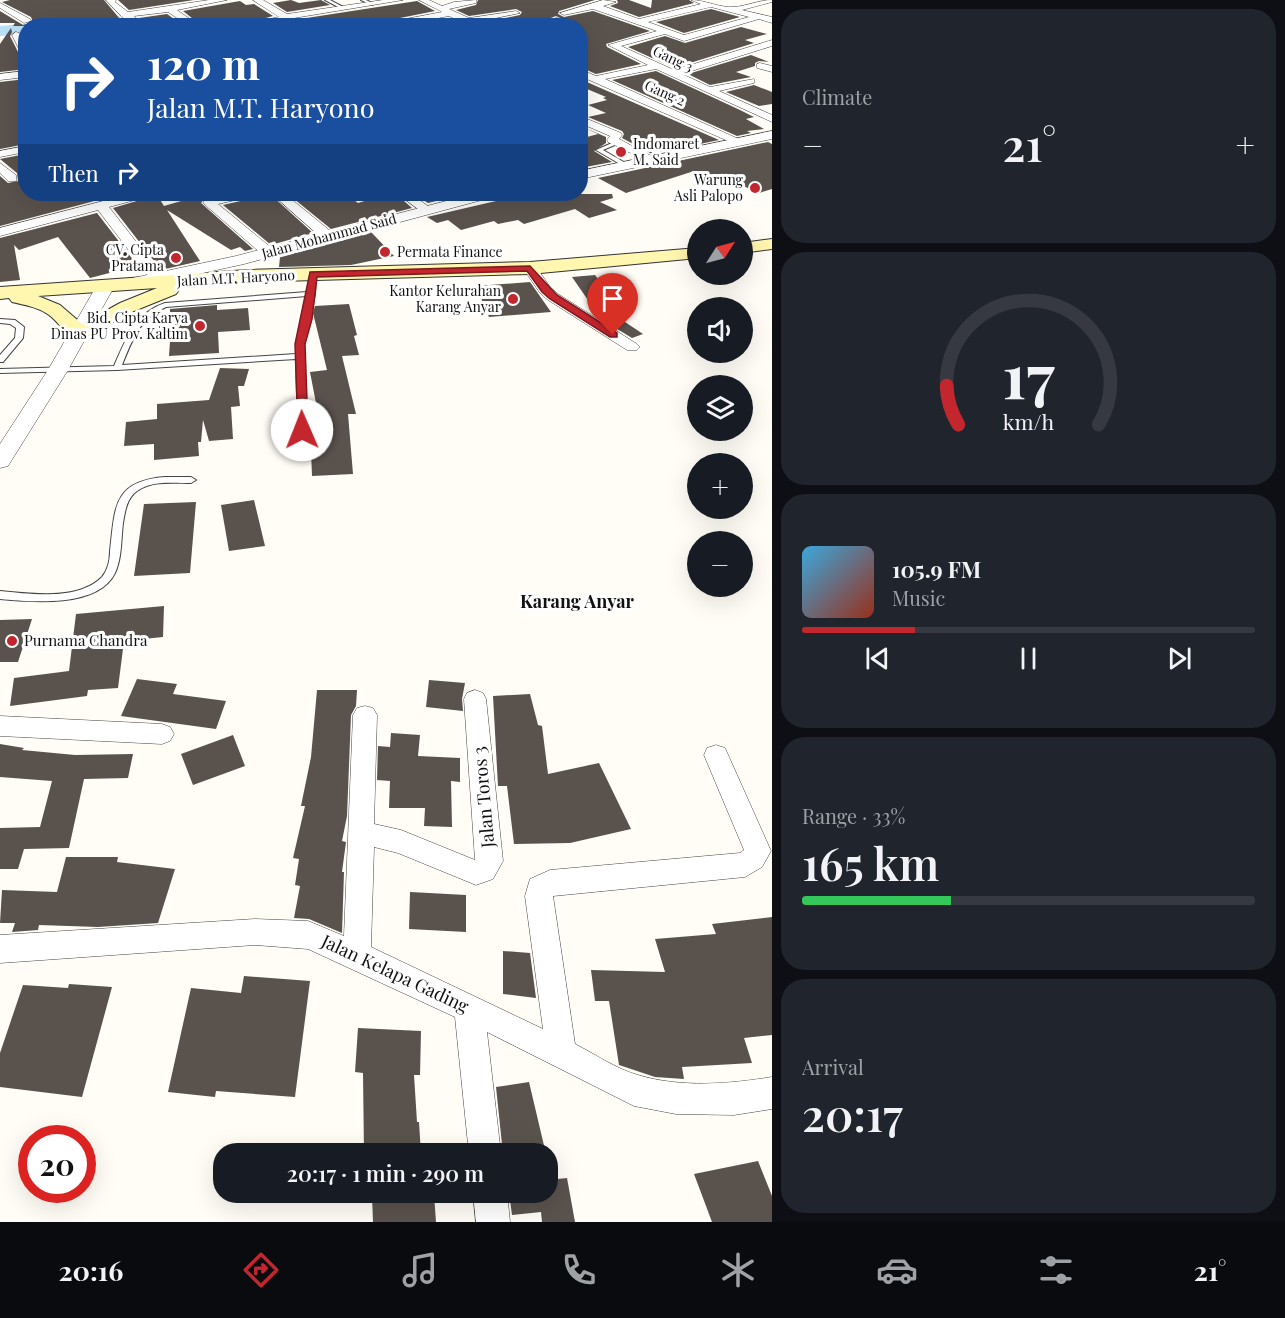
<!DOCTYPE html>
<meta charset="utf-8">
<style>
body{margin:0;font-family:"Playfair Display",serif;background:#20242c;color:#f1f3f6;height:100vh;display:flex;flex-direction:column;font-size:22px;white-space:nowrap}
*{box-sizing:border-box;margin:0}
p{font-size:20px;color:#9ea1a6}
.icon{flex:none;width:33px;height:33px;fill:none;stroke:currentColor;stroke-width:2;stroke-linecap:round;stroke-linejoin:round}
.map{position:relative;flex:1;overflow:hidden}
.drawer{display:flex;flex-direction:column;gap:9px;padding:9px;background:#0d0f14;width:513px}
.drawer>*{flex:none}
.hud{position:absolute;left:18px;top:18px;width:570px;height:183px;border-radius:24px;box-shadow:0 6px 24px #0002;background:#1a4fa0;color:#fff;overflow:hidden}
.needle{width:39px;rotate:54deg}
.buttons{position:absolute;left:687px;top:219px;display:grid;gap:12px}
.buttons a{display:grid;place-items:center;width:66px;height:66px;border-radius:50%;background:#171b24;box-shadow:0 6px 24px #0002;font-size:30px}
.speed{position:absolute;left:18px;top:1125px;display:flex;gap:12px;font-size:30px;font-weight:700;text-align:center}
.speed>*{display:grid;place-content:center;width:78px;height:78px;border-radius:50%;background:#171b24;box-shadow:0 6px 24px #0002;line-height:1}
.speed .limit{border:9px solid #d22;background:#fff;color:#111}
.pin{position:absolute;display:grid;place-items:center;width:51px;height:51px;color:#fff;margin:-62px -26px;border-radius:50% 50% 50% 0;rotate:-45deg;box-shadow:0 0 6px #0007}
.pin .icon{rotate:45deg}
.me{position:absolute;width:66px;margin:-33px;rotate:359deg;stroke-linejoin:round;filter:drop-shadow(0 0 4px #0008)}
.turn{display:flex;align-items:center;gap:21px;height:126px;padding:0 30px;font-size:27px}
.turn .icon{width:78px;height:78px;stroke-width:2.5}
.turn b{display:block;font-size:42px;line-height:51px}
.then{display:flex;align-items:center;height:57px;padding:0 30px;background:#0003;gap:12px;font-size:22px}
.big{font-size:45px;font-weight:600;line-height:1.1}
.drawer .tile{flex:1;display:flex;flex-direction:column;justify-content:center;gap:9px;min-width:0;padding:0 21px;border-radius:24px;background:#20242c}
.drawer .dial{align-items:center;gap:0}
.dial svg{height:156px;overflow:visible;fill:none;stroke:#363941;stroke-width:7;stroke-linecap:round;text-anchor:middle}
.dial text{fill:#f1f3f6;stroke:none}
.song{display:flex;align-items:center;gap:18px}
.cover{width:72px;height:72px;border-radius:9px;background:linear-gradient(135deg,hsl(200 70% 55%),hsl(10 70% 35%))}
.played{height:6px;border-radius:3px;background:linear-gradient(90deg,#c4262e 25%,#363941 25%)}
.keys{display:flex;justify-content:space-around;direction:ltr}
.heat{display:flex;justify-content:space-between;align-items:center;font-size:33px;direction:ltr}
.charge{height:9px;border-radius:4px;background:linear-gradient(90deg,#34c759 33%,#363941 0)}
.trip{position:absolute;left:213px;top:1143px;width:345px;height:60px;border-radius:24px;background:#171b24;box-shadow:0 6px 24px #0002;font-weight:600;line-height:60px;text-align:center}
.tab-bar{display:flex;height:96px;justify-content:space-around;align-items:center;background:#090b0e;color:#9ea1a6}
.tab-bar .icon{width:42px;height:42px}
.tab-bar .on{color:#c4262e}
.tab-bar b{font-size:27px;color:#f1f3f6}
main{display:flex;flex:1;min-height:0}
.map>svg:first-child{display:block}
</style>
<main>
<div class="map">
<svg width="772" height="1222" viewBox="0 0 772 1222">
<rect width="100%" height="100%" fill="#fffdf5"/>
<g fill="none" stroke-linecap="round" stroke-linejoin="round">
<path fill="#b9e0f7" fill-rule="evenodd" d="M26 24 31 26H26V34L0 36V26Z"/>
</g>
<path fill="#5a524d" d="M10 0H104L120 19 131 26H13L15 23H0V11L23 25 33 22 31 17 2 2Z
M118 0H194L129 10Z
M291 0 299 3 321 0 330 5 287 12 273 3Z
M478 0H595L559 11 558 14 564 17 593 11 650 31 606 44 607 47 641 64 596 74 580 67V26H558L562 25V19L556 16 530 26H484L482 23 520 15 522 12 516 9 469 16 456 10 476 5Z
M617 0H629L651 8 652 0H689L694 3 639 17 610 6 618 3Z
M240 1 246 5 254 4 273 16 236 26H202L183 11Z
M417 1 435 11 400 18 398 26 377 23H374L379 26H302L300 19Z
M711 9 740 17 684 33 656 22Z
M167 14 184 26H140L143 23 139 18Z
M449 18 464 26 416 24Z
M741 27 767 34 745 40 754 43 674 68 628 47 665 36 685 43Z
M11 28 12 32 10 36 19 54 23 57 26 69 0 72V44Z
M751 55 769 62 759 61 755 63V66L736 72 751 77 710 85 688 74Z
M656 71 740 110 754 117 746 119 764 129 747 131 751 133 737 136 612 80Z
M26 79V82H22L21 116H23L21 128H25L26 144 0 149V82Z
M580 79 719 140 652 154 622 138 624 134 622 131 588 117 606 113 588 105 607 100 603 98 606 97 580 86Z
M754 85 772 92V104L759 106 726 92Z
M583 127 606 137V143L594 151 612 162 580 168V139L598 134Z
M768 142 772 144V189L759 193 721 176 710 179 694 171 626 193 598 178Z
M26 154V194H121L0 226V176L8 183 18 181 17 173 0 159Z
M205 194H224L205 198 201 203 253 249 245 251 240 247 231 250 167 210 200 261 161 270 113 208 157 195 164 206Z
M253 194H270L313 233 271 245 223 205 249 199Z
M288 194H346L358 203 387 194H396L412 208 331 229Z
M414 194H466L428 203Z
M526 194H612L613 198 600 202 617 210 589 218 575 209 524 224 518 220 498 224 494 221 461 230 448 220 437 223 427 217Z
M97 213 141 270 128 273 125 269 90 278 58 237 19 250 14 245 20 280 0 282V238Z
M371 232 394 256 351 265 279 267 280 257Z
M595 275 614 300 590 303 572 277Z
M530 282 551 312 489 317 476 286Z
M349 304 357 335 354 336 359 355 342 356 356 414H348L353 474 312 476 310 424H320L310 372 327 370 313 313 315 306Z
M217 305V310L248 308 250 330 218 332 219 353 169 356 170 341 159 342V323L170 322V309Z
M613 314 643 334 632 338 601 319Z
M220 368 249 369 244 386H238L240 406 231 407 233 439 209 441 203 420 201 442H198L199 456 154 460V444L124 446 126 422 157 419V404L209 400Z
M254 500 265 546 229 551 221 505Z
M196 502 190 573 134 576 144 504Z
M164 606 163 637 124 641 118 688 88 690 87 696 10 706 14 678 69 671 76 614Z
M32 619 18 662H0V620Z
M137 679 177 684 173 694 226 701 216 729 121 716Z
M429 680 465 683 462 699 463 711 426 707Z
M317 690H357L356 706 351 715 347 816 342 841 346 842 342 872H344L342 933 309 919 294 918 300 886 295 885 299 859 293 858 305 806H301L311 757Z
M530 694 538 725 542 726 548 774 599 763 631 829 570 843 514 844 507 786H498L493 696Z
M391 733 420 735 418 756 460 758V782L451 781 452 827 424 826 425 808H389L390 781 377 780 378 746 390 747Z
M233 735 245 766 193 785 181 754Z
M0 744 24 748 22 750 75 755 133 754 128 778 84 779 69 848 24 849 18 869H0V828L40 827 52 781 0 777Z
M66 857H118L117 862 175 869 158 923 98 927 39 925 38 930 12 932 15 923H0L2 890 57 892Z
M410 892 466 895V932L409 929Z
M772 917V1035L744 1038 752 1063 682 1067 684 1079 655 1077 619 1065 609 1001H595L591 970 665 972 655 939 716 934 712 924Z
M503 951 530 953 536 998 503 994Z
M244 976 310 981 295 1097 216 1091 215 1097 168 1092 191 988 241 993Z
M69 984 112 987 82 1097 0 1087V1053L23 985 68 988Z
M358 1028 421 1031 420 1075H414L417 1122H419L421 1154H364L363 1073 355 1072Z
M529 1082 546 1154H503L496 1087Z
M758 1161 772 1196V1222H712L694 1174Z
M567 1178 575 1222H542L541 1212 512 1215 509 1192H548V1180Z
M434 1194 436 1222H373L372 1196Z"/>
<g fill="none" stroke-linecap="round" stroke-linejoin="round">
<g stroke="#444" stroke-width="2">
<path id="service" d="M325 0H330L345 8 342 9Z
M361 0H366L374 4 371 5Z
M612 143 617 144 603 150 629 165V167H625L596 150Z
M313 272 316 274 315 294 304 346 305 432 302 433 298 430 296 359 117 370 0 373V369L114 366C126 339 135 313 165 303L307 292 310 274ZM307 296 298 336 296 354 122 365C133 339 138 320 166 307Z
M0 319 15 320 24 327 23 338 3 362H0V355L15 338 16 328 10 324 0 323Z
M165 477H191L196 480 191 483C174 483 152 480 137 491 127 498 125 511 123 523 121 539 122 558 115 573 98 608 32 602 0 599V591C31 594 78 601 102 577 108 570 110 559 110 551 115 507 113 481 165 477Z"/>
</g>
<g stroke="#444" stroke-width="1">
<path id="minor" d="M106 0H116L115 2 128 12 209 0H227L177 10 200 26H189L168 12 134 16 141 23 134 25 122 17Z
M253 0H263L287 14 383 0H403L294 18 300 22V26H293L286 21 260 26H238L279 17Z
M419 0H429L442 6 454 2 476 0V3L449 9 469 18 516 11 520 13 477 22 482 26H470L449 16 411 23 414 26 400 24V20L442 12Z
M603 0 616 2 603 6 639 19 701 4 691 0C705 0 720 8 734 7 747 6 759 0 772 0V2L742 10 772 17V23L759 19 684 41 665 34 621 46 674 70 772 40V46L682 74 710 87 754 79V83L719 91 772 115V122L656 69 605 79 741 140V144L737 145 580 76V69L596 76 648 65 608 45 657 31 593 9 564 15 560 13ZM711 7 749 17 684 35 648 22Z
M0 3 30 19 31 21 24 23 0 8Z
M557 18 560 19V23L532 26Z
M16 32 19 33 26 44V56L21 53 12 35Z
M760 63 772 66V72L757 68V64Z
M26 71V77L0 80V74Z
M580 116 621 133 622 135 619 139 659 160 653 163 649 162 608 142 607 140 610 136 580 123Z
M26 146V152L0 157V151Z
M0 163 16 175V181H8L0 173Z
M130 194H148L146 197 109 207 162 275 164 278 162 281H152L98 210 0 236V228Z
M232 194H251L249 197 218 204 274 250 276 253 274 256H264L203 203 205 200Z
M272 194H285L334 234 336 237 334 240H324Z
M398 194H411L432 209 430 212H422Z
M530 264 535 265 550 287 558 294 637 344 640 347 637 350H627L548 300 540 293 523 268Z
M475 690 483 693 486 699 503 861 493 879 476 885 398 853 374 847 371 947 543 1029 525 896 530 879 550 870 740 853 744 850 704 755 707 748 716 745 725 748 771 851 762 867 745 877 553 896 575 1044C595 1054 616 1069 638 1075 681 1088 729 1084 772 1077V1109L734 1115 676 1114 634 1106 487 1032 501 1154H469L455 1017 308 949 255 945 0 963V935L255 919 308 921 344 936 353 715 357 708 365 706 373 708 377 715 374 824 401 830 475 860 464 699 467 693Z
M0 716 162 724 170 727 174 734 170 741 162 744 0 736Z
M473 1192H507L510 1222H476Z"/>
</g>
<g stroke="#444" stroke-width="1">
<path id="tertiary" d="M772 131V139L580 179V171Z
M473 194H495L493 197 244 264 139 287 133 286 130 282 133 278 236 256Z
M106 280 112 281 115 285 68 370 8 466 0 468V444L48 370 97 285 100 281Z"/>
</g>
<g stroke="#333" stroke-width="2">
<path id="secondary" d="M772 239V249L742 253V243Z
M698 248V258L530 274 247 282 176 287 179 290 176 294 134 311 79 340C66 337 60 323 49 315 38 307 25 305 12 302L9 298 0 299V287L247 270 530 262ZM157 288 120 303 82 324 60 305 38 296Z"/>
</g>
<use href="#service" fill="#fff" fill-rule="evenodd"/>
<use href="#minor" fill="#fff" fill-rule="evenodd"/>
<use href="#tertiary" fill="#fff" fill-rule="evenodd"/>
<use href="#secondary" fill="#fff6b0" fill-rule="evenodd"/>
</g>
<path fill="#c4262e" stroke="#7f191e" stroke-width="1.5" d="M530 266 557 295 617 333V337H610L550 299 542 292 527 271 317 277 312 319 305 344 308 430 306 432H298L295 344 310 272Z"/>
<g fill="#c4262e" stroke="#fff" stroke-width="2">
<circle cx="621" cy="152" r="6"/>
<circle cx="755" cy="188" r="6"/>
<circle cx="385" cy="252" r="6"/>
<circle cx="176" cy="258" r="6"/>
<circle cx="513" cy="299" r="6"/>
<circle cx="200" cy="326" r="6"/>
<circle cx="12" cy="641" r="6"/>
</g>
<g text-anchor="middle" stroke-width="6" stroke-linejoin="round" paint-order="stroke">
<g font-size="14" fill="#111" stroke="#fff">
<text transform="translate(673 59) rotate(25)" y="5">Gang 3</text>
<text transform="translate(665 93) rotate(24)" y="5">Gang 2</text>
<text transform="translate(329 236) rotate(-15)" y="5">Jalan Mohammad Said</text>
<text transform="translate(236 278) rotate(-3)" y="5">Jalan M.T. Haryono</text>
</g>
<g font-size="14" fill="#111" stroke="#fff" text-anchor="end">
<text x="633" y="149" text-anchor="start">Indomaret<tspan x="633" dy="16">M. Said</tspan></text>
<text x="743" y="185">Warung<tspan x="743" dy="16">Asli Palopo</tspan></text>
<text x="164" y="255">CV. Cipta<tspan x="164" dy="16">Pratama</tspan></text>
<text x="397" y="257" text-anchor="start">Permata Finance</text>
<text x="501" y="296">Kantor Kelurahan<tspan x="501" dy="16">Karang Anyar</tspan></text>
<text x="188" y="323">Bid. Cipta Karya<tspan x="188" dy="16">Dinas PU Prov. Kaltim</tspan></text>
</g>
<g font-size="15" fill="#111" stroke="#fff" text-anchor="start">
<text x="24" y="646">Purnama Chandra</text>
</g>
<g font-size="18" font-weight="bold" fill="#111" stroke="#fff">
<text x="577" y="608">Karang Anyar</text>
</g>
<g font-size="18" fill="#111" stroke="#fff">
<text transform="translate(484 797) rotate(-95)" y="6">Jalan Toros 3</text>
<text transform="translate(395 974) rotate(25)" y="6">Jalan Kelapa Gading</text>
</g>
</g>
</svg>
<div class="buttons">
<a><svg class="needle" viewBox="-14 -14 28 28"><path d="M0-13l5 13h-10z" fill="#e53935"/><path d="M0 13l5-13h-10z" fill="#9ea1a6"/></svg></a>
<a><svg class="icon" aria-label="sound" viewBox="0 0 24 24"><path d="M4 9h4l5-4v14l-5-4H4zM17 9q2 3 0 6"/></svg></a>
<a><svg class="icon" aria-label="layers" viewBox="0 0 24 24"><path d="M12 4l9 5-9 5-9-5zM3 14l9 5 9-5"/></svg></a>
<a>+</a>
<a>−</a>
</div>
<div class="speed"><div class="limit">20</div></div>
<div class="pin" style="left:613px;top:335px;background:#d93025"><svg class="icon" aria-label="arrive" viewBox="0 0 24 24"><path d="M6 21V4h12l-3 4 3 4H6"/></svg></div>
<svg class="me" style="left:302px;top:430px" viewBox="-20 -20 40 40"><circle r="19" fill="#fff"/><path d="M0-13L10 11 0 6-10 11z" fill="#c4262e"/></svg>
<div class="trip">20:17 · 1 min · 290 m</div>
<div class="hud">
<div class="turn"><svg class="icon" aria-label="right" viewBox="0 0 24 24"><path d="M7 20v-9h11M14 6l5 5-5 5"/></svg><div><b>120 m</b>Jalan M.T. Haryono</div></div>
<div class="then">Then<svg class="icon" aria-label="right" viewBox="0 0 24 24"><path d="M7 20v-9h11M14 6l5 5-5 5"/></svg></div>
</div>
</div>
<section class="drawer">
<div class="tile"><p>Climate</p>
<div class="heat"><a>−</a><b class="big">21°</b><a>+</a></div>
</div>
<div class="tile dial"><svg viewBox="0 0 100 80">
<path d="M14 69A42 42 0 1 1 86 69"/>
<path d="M14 69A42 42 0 0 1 8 49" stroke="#c4262e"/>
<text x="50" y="56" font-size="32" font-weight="700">17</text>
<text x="50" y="72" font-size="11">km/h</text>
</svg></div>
<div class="tile">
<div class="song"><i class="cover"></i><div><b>105.9 FM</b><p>Music</p></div></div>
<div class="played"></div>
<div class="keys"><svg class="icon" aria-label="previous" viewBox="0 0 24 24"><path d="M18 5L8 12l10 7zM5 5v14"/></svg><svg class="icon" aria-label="pause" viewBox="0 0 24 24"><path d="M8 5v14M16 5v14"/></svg><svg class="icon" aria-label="next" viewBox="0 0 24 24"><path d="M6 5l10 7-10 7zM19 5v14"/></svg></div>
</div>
<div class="tile"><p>Range · 33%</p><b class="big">165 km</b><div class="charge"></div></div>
<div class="tile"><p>Arrival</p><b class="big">20:17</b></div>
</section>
</main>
<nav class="tab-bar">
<b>20:16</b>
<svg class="icon on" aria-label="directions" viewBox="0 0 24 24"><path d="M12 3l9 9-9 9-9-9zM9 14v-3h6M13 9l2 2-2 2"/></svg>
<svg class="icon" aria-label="music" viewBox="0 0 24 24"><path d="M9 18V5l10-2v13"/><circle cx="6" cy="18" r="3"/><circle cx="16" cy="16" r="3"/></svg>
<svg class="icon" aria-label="phone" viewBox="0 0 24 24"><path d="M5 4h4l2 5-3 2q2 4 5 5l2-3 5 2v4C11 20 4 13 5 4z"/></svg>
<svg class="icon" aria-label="climate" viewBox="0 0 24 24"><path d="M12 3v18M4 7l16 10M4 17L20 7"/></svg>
<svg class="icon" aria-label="car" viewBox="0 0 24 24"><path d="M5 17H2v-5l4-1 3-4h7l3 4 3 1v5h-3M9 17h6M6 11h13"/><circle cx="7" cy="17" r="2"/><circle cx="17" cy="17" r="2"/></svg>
<svg class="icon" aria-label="filters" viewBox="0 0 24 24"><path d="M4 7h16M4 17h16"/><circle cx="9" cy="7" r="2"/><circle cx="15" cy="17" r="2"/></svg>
<b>21°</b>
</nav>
